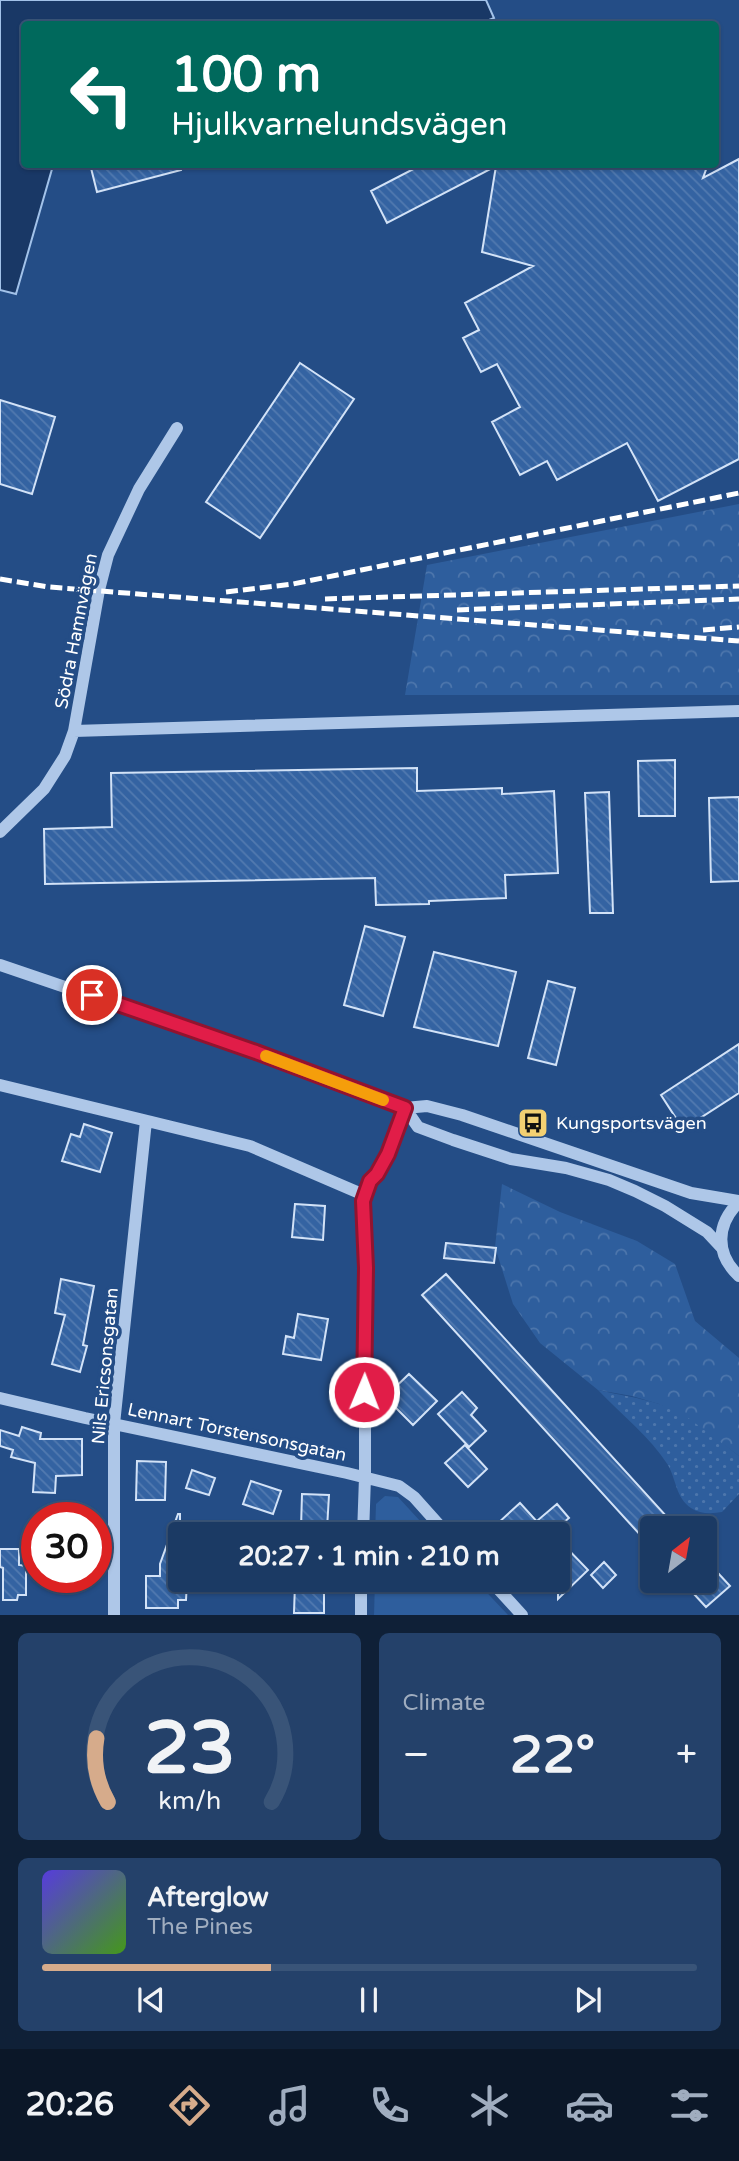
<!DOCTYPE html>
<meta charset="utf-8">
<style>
body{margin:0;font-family:"Varela Round",sans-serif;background:#24416a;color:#f1f3f6;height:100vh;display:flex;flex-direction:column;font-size:26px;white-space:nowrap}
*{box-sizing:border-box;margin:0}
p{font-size:23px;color:#a0adbf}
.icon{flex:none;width:38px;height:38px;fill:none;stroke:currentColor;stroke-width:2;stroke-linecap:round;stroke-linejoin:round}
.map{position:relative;height:1615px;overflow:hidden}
.details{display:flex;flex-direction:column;gap:18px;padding:18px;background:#0f2037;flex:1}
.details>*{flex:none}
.top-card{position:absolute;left:21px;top:21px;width:698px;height:147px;border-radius:7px;box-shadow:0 2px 5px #0004,0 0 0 2px #395478;background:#00695c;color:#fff;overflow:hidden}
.needle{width:46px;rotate:31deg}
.controls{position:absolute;left:640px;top:1516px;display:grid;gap:14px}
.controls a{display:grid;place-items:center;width:77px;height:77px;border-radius:7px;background:#1b3a64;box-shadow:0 2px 5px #0004,0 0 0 2px #395478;font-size:35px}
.speed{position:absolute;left:21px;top:1502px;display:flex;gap:14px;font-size:35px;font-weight:700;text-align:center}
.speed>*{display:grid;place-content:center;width:91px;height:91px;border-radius:50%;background:#1b3a64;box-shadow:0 2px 5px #0004,0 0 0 2px #395478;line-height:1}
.speed .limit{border:10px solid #d22;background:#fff;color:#111}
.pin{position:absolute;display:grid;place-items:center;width:60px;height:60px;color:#fff;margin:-30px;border:4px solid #fff;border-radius:50%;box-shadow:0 2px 7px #0007}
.me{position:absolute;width:77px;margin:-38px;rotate:1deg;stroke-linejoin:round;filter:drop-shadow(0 0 5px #0008)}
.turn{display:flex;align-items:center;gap:24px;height:147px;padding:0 35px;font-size:32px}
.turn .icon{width:91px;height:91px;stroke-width:2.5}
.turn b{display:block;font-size:49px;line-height:60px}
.big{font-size:52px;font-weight:700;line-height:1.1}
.details .card{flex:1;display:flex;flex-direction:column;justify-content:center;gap:10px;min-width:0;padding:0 24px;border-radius:10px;background:#24416a}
.details .dial{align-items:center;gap:0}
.dial svg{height:182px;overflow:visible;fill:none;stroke:#395478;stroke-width:7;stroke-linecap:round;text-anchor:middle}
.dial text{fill:#f1f3f6;stroke:none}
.song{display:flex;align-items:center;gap:21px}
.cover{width:84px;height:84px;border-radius:10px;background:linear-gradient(135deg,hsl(250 70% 55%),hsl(100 70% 35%))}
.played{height:7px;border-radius:4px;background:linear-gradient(90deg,#d6ab8b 35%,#395478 35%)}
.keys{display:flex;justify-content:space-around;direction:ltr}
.heat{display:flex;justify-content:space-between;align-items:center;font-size:38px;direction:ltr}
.details .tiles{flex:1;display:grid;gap:18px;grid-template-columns:1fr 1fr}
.card:last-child{grid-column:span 2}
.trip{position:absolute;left:168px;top:1522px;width:402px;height:70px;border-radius:7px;background:#1b3a64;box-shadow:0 2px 5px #0004,0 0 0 2px #395478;font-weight:700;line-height:70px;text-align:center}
.dock{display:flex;height:112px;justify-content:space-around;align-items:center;background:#0b1728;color:#a0adbf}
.dock .icon{width:49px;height:49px}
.dock .active{color:#d6ab8b}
.dock b{font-size:32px;color:#f1f3f6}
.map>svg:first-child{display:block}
</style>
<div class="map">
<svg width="739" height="1615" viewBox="0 0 739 1615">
<defs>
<pattern id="grass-dots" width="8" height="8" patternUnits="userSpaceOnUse" patternTransform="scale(1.75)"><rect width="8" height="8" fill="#2e5e9d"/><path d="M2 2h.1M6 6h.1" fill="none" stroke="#4d76ac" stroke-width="1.8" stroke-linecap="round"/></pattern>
<pattern id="forest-crowns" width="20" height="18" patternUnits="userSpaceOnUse" patternTransform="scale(1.75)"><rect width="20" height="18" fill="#2e5e9d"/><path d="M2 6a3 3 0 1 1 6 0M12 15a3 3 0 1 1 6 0" fill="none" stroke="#4d76ac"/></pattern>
<pattern id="building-back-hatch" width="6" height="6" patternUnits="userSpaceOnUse" patternTransform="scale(1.75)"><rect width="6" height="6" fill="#3463a2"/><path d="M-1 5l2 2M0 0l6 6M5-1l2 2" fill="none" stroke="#527ab0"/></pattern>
</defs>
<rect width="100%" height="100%" fill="#244d86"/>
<path fill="url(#grass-dots)" d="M598 1390C628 1397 659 1400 687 1416 705 1427 722 1443 739 1456V1494L722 1512C711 1514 700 1514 691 1508 676 1498 676 1479 668 1465 650 1437 621 1414 598 1390Z"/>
<path fill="url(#forest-crowns)" d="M739 504V695H405L427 565Z
M502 1184 560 1212 637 1241 675 1264 695 1321 739 1358V1456L687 1417 659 1404 632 1396 598 1390 540 1343 513 1304 495 1247Z"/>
<path fill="#2e5e9d" d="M385 1496 398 1497 433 1535H375L376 1504Z
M375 1580H475L508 1615H374Z"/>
<path fill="#193866" stroke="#a2c2e9" stroke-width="2" d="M0 0H486L494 18 479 24H24V164L52 165V169L16 294 0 290Z"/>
<path fill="url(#building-back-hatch)" stroke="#d2e2f7" stroke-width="2" d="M739 159V459L658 501 627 443 557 480 547 461 520 475 492 422 520 407 497 364 481 372 463 338 479 330 465 303 533 266 482 252 496 166 387 223 371 191 423 164H708L703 178Z
M90 164H180L181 170 97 192Z
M300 363 354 399 260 538 206 502Z
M0 400 55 417 32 494 0 484Z
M675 760V816H639L638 761Z
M417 768V791L502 788V794L554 791 558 873 505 875 506 898 429 901V904L376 905 375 878 45 884 44 829 112 827 111 773Z
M609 792 613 913H590L585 793Z
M739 797V881L711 882 709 798Z
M365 926 405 937 383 1016 344 1005Z
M434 952 516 972 498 1046 414 1027Z
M548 981 575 988 556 1065 528 1058Z
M739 1044V1093L683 1129 661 1095Z
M84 1124 112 1133 100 1172 62 1161 71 1134 80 1137Z
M295 1204 325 1206 323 1240 292 1237Z
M446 1243 496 1248 494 1263 444 1258Z
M446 1274 677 1528H653V1549L422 1295Z
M61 1279 94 1286 83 1345 87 1346 80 1372 52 1364 65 1315 55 1313Z
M298 1314 328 1319 321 1360 283 1354 286 1336 294 1338Z
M409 1374 437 1401 413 1425 385 1397Z
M462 1392 477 1408 471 1415 486 1431 469 1447 438 1414Z
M22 1427 41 1433 40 1439H82V1475L56 1476 55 1493 33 1492 35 1463 11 1457 13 1450 0 1446V1430L19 1436Z
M465 1445 487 1469 468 1487 445 1463Z
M137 1461 166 1462 165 1500H136Z
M192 1470 215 1478 209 1495 186 1488Z
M251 1481 281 1491 273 1514 243 1504Z
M302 1494 329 1495 327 1529 301 1528Z
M520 1503 541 1526 530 1535H507L497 1524Z
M557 1504 569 1518 550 1534 538 1520Z
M178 1514H180V1581H187L186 1600H178V1608H146V1576H160V1564Z
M558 1539 588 1570 558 1599Z
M0 1549H19V1565L26 1566V1595H18L17 1600H3V1568L0 1567Z
M705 1559 730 1586 706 1607 681 1580H705Z
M604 1562 616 1575 603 1588 591 1575Z
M295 1583H324V1613H294Z"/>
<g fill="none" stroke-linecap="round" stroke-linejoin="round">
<path stroke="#aec7e8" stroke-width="12" d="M74 731 739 711
M0 832 44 789 65 756 74 731 99 590 108 555 139 489 177 428
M0 965 256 1052 405 1108 427 1106 462 1115 691 1193 739 1201
M0 1085 250 1146 364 1195
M405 1108 418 1127 453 1140 511 1159 566 1168 609 1180 635 1191 665 1206 707 1232 721 1247
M739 1202C716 1224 715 1254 739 1276
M0 1398 85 1418 347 1473 399 1486 414 1497 448 1535
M363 1535 365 1477V1268L363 1201 370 1181 377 1174 388 1154 405 1108
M490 1580 522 1615
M114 1615V1424L146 1121
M361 1615V1580"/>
<path stroke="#fff" stroke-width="5" stroke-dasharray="12 5" stroke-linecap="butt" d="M0 579 49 587 739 641
M226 592 293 584 739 493
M325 599 739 586
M457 610 739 599
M703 630 739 627"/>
</g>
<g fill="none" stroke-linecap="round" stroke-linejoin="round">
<g stroke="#92132f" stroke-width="18">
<path id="route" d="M92 995 256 1052 405 1108 388 1154 377 1174 370 1181 363 1201 366 1268 364 1392"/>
</g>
<use href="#route" stroke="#e11d48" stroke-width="12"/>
<path stroke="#f59e0b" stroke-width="12" d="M266 1056 383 1100"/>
</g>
<defs>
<g id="bus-square" transform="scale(1.575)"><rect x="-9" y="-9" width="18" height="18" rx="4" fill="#f3d072" stroke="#244d86"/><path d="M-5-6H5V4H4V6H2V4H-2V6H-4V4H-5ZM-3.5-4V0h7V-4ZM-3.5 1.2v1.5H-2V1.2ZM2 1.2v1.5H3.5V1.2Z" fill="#111"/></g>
</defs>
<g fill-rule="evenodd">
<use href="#bus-square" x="533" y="1123"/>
</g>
<g text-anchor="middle" stroke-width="7" stroke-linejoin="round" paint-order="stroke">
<g font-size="18" fill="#fff" stroke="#244d86">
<text transform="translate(76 631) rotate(-79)" y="6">Södra Hamnvägen</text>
<text transform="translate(105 1366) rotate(-85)" y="6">Nils Ericsonsgatan</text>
<text transform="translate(237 1432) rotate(12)" y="6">Lennart Torstensonsgatan</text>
</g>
<g font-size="18" fill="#fff" stroke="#244d86" text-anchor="start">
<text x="556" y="1129">Kungsportsvägen</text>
</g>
</g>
</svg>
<div class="controls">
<a><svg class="needle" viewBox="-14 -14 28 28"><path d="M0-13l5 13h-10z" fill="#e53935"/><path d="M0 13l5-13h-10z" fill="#a0adbf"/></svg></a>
</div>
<div class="speed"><div class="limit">30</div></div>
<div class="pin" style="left:92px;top:995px;background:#d93025"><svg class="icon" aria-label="arrive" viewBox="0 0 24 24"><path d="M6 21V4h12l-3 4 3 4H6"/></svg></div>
<svg class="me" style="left:364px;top:1392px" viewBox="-20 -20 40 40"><circle r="17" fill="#e11d48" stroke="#fff" stroke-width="3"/><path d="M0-11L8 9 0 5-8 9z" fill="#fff"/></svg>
<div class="trip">20:27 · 1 min · 210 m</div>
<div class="top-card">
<div class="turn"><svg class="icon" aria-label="left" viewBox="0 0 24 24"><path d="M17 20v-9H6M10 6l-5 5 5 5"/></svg><div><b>100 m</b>Hjulkvarnelundsvägen</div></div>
</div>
</div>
<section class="details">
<div class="tiles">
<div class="card dial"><svg viewBox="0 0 100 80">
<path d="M14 69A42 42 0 1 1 86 69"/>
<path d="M14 69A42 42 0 0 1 9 41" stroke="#d6ab8b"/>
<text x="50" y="56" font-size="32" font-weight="700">23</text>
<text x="50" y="72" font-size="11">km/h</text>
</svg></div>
<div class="card"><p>Climate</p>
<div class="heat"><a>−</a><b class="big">22°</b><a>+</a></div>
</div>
<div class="card">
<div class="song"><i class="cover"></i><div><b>Afterglow</b><p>The Pines</p></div></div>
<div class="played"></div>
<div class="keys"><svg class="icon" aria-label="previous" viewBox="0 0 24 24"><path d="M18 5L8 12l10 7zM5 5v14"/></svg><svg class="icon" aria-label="pause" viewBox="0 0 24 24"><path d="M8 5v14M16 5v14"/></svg><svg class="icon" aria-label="next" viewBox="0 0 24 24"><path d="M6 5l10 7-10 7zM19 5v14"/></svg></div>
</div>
</div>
</section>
<nav class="dock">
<b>20:26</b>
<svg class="icon active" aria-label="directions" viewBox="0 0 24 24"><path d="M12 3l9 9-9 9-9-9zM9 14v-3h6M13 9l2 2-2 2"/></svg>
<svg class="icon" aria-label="music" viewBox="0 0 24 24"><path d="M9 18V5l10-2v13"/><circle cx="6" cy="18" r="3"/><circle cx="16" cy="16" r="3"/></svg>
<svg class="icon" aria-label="phone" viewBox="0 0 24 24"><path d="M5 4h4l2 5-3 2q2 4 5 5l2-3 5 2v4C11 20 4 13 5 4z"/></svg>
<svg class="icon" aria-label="climate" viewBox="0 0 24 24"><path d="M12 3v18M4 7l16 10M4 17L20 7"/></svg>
<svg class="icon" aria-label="car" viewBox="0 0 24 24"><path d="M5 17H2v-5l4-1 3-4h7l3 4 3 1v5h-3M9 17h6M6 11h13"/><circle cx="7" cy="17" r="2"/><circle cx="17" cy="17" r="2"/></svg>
<svg class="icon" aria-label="filters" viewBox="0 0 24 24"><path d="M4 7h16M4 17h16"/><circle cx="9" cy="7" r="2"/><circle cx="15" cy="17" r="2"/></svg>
</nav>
